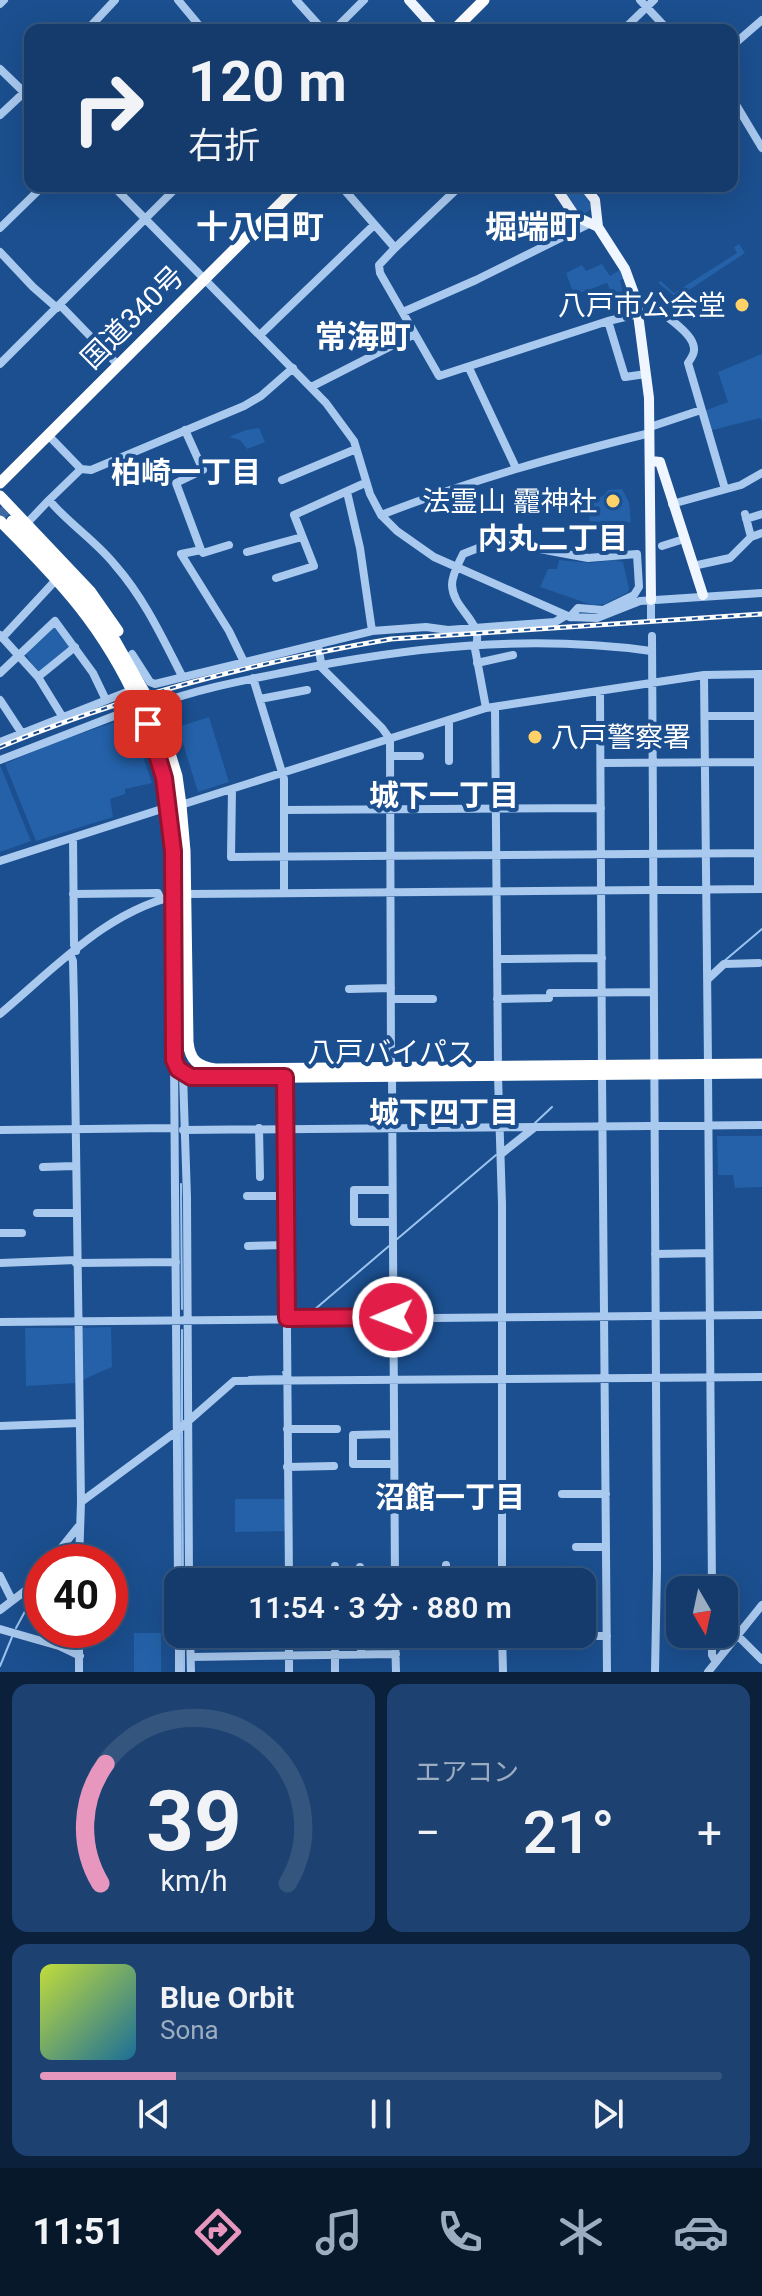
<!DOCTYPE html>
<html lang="ja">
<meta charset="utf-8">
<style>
body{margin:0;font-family:Roboto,"Noto Sans JP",sans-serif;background:#1d4271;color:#f1f3f6;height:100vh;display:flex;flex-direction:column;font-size:30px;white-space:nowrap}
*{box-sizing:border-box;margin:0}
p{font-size:26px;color:#9dadc1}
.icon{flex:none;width:44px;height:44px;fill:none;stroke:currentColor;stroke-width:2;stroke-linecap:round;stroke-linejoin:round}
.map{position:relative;height:1672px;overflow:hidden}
.details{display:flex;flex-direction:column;gap:12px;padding:12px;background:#0b203b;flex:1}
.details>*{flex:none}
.guide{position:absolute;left:24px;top:24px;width:714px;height:168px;border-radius:16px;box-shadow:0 8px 32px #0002,0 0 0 2px #33557e;background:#143b6b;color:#f1f3f6;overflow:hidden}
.needle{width:52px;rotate:171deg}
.fabs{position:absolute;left:666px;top:1576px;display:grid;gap:16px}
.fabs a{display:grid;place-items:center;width:72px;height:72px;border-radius:16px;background:#143b6b;box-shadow:0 8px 32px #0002,0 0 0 2px #33557e;font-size:40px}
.speed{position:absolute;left:24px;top:1544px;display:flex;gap:16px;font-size:40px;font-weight:700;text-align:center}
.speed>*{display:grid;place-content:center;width:104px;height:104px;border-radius:50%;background:#143b6b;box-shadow:0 8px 32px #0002,0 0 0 2px #33557e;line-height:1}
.speed .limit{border:12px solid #d22;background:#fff;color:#111}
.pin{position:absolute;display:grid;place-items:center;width:68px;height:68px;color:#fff;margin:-34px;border-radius:16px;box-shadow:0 4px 12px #0006}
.me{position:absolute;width:88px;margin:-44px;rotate:269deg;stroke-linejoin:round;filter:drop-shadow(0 0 6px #0008)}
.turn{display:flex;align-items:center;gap:28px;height:168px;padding:0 32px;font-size:36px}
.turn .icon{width:104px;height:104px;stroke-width:2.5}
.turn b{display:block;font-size:56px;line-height:68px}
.big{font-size:60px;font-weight:600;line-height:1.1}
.details .widget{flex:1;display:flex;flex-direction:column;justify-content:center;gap:12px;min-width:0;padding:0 28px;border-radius:16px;background:#1d4271}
.details .dial{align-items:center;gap:0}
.dial svg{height:208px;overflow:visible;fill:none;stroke:#33557e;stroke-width:7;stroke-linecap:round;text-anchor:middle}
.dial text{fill:#f1f3f6;stroke:none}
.song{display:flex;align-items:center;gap:24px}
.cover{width:96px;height:96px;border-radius:12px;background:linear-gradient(135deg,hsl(70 70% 55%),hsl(200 70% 35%))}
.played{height:8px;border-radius:4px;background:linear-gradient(90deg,#e797bd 20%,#33557e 20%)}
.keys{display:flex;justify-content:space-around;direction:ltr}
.heat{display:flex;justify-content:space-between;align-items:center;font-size:44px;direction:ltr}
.details .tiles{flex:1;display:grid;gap:12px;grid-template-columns:1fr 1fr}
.widget:last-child{grid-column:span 2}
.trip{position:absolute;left:164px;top:1568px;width:432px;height:80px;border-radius:16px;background:#143b6b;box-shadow:0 8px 32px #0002,0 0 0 2px #33557e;font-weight:600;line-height:80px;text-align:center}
.tab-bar{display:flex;height:128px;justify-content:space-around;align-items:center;background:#08182b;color:#9dadc1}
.tab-bar .icon{width:56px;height:56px}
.tab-bar .current{color:#e797bd}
.tab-bar b{font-size:36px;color:#f1f3f6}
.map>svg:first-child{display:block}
</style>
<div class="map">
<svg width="762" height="1672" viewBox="0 0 762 1672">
<rect width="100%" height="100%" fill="#1b4f8f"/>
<path fill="#2461a8" d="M562 186H575L590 199 591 209 586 213 578 212Z
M739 244 745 253 677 298 658 283 661 281 674 293 737 253 734 247Z
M602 264 610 276 620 270 623 279 620 280 623 295 629 296 632 306 622 311 619 303 616 304 607 283 574 295 566 273 582 265 586 271Z
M762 354V421L760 418 709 431 704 411 728 402 718 372Z
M259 428 265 442 247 449 240 440 229 437 246 430Z
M622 489 629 502 631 522 602 525 590 523 588 512 592 500 603 496 608 490Z
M559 560 591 563 614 560 623 562 629 588 628 592 605 604 592 605 540 587 548 569H557Z
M53 626H56L71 646 37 673 26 654Z
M129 717 152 783 125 789V794L110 799 113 817 36 841 5 764 48 745Z
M209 717 229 782 198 792 178 727Z
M0 765 31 841 0 852Z
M717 1136H762V1187L735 1188 733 1175H718Z
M111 1327 112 1367 80 1381 78 1328Z
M25 1328H72L74 1331 76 1383 26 1386Z
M235 1499H286V1531L235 1532Z
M134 1633H161V1672H134Z"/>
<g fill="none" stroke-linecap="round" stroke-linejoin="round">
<path stroke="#9cc4f0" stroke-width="2" d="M723 962 762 929
M535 1123 552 1107
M181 1184 182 1309
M396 1240 496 1155
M314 1310 389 1246
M182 1330V1421
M249 1377 284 1376 283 1372
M182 1432 183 1582
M16 1628 42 1580
M184 1634V1672
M0 1666 12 1637"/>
<path stroke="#3d69a0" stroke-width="11" stroke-dasharray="11 5.5" stroke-linecap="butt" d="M0 508 12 521"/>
<path stroke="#a9c9ee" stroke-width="8" d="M178 0 203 30
M296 0 323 30
M640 0 668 30
M0 4 4 0
M87 30 115 0
M334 30 364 0
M623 30 654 0
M732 46 762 20
M0 69 30 98
M732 98 762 148
M0 115 30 87
M113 186 326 403 354 441 370 494 381 515 397 531 434 557 570 617 597 618 640 601 762 593
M341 186 395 248 460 186
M0 228 43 186
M395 248 379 265 380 273 439 376 608 321 638 314
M0 252 33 287 57 308
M636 299C650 303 689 330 693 344 696 352 692 357 688 363L725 489
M60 305 118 365
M403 312 476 280 591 223
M608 321 625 377 646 374
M261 334 374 225
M0 364 178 186
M469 368 516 468
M311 387 415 334
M650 427 701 410
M185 430 203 470 176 483 201 550 181 554 229 631 244 662
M48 435 81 469 49 500C69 524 96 541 115 565 144 598 162 637 182 676
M81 469 91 470 244 406 261 396 293 368
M282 480 356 449
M347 492 360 548 372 631
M672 504 741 485 762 473
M745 514 751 537 762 533
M381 515C471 480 557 456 650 433
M746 519 762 514
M30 520 49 500
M662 546 684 539
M201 550 203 553 229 545
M247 552 302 537
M693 566 730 558 751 537
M276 578 314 566 294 515 365 483
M651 600V619
M0 635 38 677 62 716
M652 636 657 1569 655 1672
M2 638 54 582
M318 645 322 668 382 728 390 739 391 1067
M132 654 150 682 155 684 372 631 426 627 448 630 555 622 565 616
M477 663 513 655
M0 673 55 621 93 673 106 700
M758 674V889
M704 675 708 1065
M38 677 75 647
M253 678 284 779V893
M600 692 602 1066
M260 699 307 690
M0 700 21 732
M155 705C198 689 241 681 286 672 407 647 528 634 651 651
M495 707 498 1066
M486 708 475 649C486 622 453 611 452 585 452 574 459 563 463 554L496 541 588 558 637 554 639 587 634 595 603 610 578 608 570 617
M706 716H761
M449 720V761
M0 742 132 690
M390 756H420
M0 760 140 706
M601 763 761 762
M232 789 231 857 762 853
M181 805 486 708 704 675 762 674
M284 810 601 808
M73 838 74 945 76 951
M0 861 168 807
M73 894 158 893 161 900
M71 956 73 961 74 1002 81 1502 79 1562
M497 959 602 958
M708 979 724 964 759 963
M349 989 391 988
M550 993 653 992
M391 999H433
M497 999 549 998
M0 1014C55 968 111 906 185 894L762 889
M174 1060 178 1582
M708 1073 712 1590
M183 1074 187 1198 189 1582
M602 1075 607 1672
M392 1076 395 1582
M498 1076 502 1204V1582
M285 1077 289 1582
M259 1128 260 1177
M0 1130 173 1128
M183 1130 762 1125
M501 1154 535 1127
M43 1167 75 1166
M392 1190H354V1222H392
M247 1196H286
M37 1213H75
M0 1233H22
M248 1246 287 1245
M655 1254 709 1253
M0 1263 76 1260
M76 1263 176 1262
M0 1322 762 1315
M0 1426 80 1423
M287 1429H337
M394 1434 353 1435V1464H394
M287 1467 334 1466
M562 1494H606
M81 1502 177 1431 234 1381 762 1377
M576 1547H606
M50 1562 78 1527
M335 1566V1582
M360 1567V1582
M445 1573H471
M0 1576 12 1600
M445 1582 446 1565
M0 1610 25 1591 42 1573
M0 1629 59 1646 80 1656
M79 1630V1672
M179 1634V1672
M190 1634 191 1672
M289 1634V1672
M335 1634V1672
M361 1634V1654
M395 1634 396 1672
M502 1634 503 1672
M712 1634V1655L716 1662
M558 1636H607
M738 1636 762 1660
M191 1657 396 1654
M708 1672 762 1605"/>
<path stroke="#f0f6ff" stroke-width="10" d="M409 0 436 30
M555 186 575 216 598 227
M584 186 595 200 598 227 625 269 636 299 649 398 651 600
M651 461 660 462 703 595"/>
<path stroke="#fff" stroke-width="11" d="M454 30 484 0
M0 483 298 186
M0 496 90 591 118 631
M0 521C60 581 104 627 139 706
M12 521 91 605 113 637 159 718 177 776 181 805 185 851 188 1042C190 1060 197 1066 215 1069L762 1064
M141 695C148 723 159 750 164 778 183 869 170 967 174 1060L183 1074 200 1078 762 1073"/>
<g stroke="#fff" stroke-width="5">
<path id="rail" d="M0 747C126 695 256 662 391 639L762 614"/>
</g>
<use href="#rail" stroke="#1b4f8f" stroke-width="2" stroke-dasharray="6" stroke-linecap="butt"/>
</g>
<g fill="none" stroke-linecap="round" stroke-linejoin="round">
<g stroke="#92132f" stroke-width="20">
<path id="route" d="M148 724 164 778 173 851 174 1060 178 1069 191 1077H285L287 1318 393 1317"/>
</g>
<use href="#route" stroke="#e11d48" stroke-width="14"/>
</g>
<g fill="#ffd166" stroke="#1b4f8f" stroke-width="3">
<circle cx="742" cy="305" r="8"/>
<circle cx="613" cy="501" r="8"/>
<circle cx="535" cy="737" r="8"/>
</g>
<g text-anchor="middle" stroke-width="8" stroke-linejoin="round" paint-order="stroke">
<g font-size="28" fill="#fff" stroke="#1b4f8f" text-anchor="end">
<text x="726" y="315">八戸市公会堂</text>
<text x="597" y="511">法霊山 龗神社</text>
<text x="551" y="747" text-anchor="start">八戸警察署</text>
</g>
<g font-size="28" fill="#fff" stroke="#1b4f8f">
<text transform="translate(132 317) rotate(-45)" y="10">国道340号</text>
<text x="391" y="1062">八戸バイパス</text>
</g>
<g font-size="30" font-weight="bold" fill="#fff" stroke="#1b4f8f">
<text x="186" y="483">柏崎一丁目</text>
<text x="553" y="549">内丸二丁目</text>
<text x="444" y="806">城下一丁目</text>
<text x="444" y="1123">城下四丁目</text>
<text x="450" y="1508">沼館一丁目</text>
</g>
<g font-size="32" font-weight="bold" fill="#fff" stroke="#1b4f8f">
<text x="260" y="238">十八日町</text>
<text x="533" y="238">堀端町</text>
<text x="363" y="348">常海町</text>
</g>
</g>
</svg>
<div class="fabs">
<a><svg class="needle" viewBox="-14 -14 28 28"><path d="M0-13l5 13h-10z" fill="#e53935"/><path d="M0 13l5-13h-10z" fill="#9dadc1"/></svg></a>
</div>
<div class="speed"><div class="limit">40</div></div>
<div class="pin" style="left:148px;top:724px;background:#d93025"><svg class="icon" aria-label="arrive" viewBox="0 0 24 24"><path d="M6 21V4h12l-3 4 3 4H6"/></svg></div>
<svg class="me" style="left:393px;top:1317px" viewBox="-20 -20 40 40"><circle r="17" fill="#e11d48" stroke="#fff" stroke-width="3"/><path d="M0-11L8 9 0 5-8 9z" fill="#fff"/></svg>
<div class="trip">11:54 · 3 分 · 880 m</div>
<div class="guide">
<div class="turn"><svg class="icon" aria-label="right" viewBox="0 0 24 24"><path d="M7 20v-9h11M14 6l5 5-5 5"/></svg><div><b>120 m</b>右折</div></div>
</div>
</div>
<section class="details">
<div class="tiles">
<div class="widget dial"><svg viewBox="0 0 100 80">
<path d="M14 69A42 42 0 1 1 86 69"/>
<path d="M14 69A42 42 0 0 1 16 23" stroke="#e797bd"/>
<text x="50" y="56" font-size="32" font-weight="700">39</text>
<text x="50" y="72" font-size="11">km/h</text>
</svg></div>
<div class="widget"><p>エアコン</p>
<div class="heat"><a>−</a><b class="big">21°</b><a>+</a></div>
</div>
<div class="widget">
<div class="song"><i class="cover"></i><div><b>Blue Orbit</b><p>Sona</p></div></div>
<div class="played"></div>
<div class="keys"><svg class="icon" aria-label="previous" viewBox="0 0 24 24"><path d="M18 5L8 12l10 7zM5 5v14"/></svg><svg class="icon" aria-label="pause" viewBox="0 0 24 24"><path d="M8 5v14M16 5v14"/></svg><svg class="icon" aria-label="next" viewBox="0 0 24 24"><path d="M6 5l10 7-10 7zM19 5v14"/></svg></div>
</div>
</div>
</section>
<nav class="tab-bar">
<b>11:51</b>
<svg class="icon current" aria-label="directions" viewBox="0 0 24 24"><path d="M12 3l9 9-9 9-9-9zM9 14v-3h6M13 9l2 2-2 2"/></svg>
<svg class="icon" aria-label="music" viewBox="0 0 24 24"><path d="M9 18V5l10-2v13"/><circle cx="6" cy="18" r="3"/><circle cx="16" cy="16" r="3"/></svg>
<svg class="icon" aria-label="phone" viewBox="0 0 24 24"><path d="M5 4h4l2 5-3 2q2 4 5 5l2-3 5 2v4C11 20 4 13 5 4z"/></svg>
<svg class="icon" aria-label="climate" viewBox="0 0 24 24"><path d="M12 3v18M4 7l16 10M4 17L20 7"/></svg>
<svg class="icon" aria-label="car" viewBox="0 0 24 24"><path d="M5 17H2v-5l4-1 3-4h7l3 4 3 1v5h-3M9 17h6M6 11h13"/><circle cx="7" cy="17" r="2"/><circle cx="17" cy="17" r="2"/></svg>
</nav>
